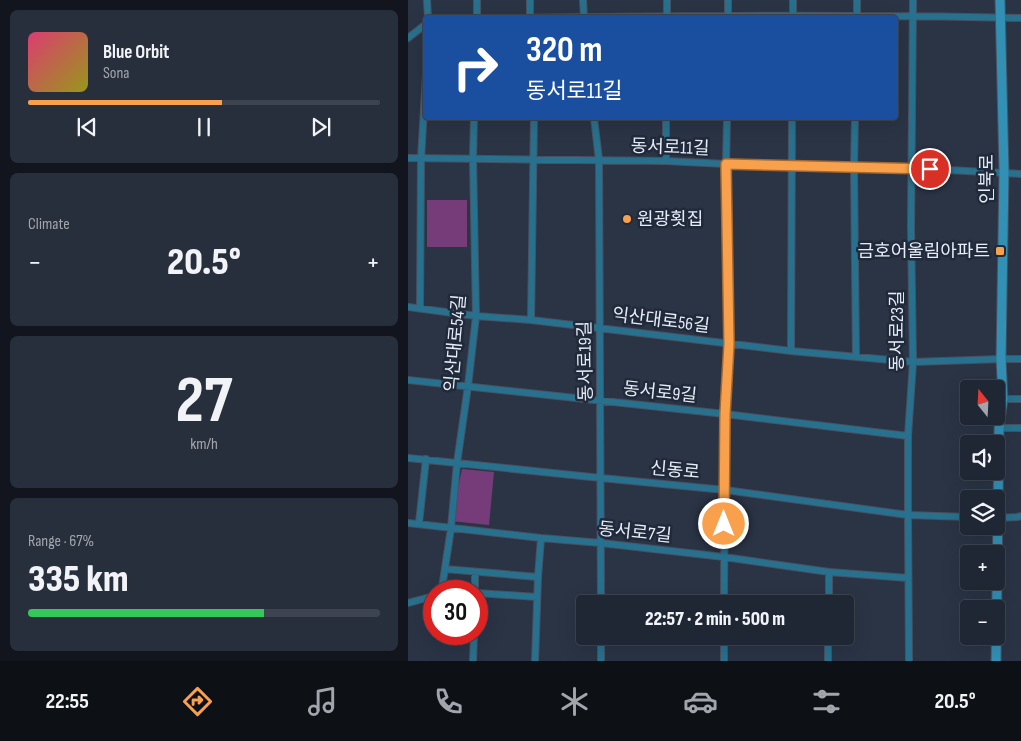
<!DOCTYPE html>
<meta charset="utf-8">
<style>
body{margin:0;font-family:"Sofia Sans Condensed","Noto Sans KR",sans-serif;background:#282f3c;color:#f1f3f6;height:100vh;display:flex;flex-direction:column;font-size:19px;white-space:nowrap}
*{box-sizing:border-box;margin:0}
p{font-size:16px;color:#a2a5ac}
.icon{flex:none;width:28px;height:28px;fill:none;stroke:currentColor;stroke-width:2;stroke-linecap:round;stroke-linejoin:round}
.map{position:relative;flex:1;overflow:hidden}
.sheet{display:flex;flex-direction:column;gap:10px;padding:10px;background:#12151d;width:408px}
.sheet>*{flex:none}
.top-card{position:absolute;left:15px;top:15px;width:475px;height:105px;border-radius:5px;box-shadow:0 5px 20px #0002,0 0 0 1px #3d444f;background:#1a4fa0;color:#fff;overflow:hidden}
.needle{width:32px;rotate:342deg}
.controls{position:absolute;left:552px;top:380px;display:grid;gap:10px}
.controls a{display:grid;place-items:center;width:45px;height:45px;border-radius:5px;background:#202734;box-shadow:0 5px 20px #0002,0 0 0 1px #3d444f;font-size:25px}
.speed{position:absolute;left:15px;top:580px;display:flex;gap:10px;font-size:25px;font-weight:700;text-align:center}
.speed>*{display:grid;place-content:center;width:65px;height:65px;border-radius:50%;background:#202734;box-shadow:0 5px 20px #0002,0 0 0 1px #3d444f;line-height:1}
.speed .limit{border:8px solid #d22;background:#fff;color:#111}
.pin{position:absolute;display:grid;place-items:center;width:42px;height:42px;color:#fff;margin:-21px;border:2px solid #fff;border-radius:50%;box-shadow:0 1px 5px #0007}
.me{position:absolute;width:55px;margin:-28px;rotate:0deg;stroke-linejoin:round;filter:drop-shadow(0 0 4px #0008)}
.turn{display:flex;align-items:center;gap:18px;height:105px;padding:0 20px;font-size:22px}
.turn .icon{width:65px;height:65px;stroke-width:2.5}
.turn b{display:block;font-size:35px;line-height:42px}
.big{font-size:38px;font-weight:800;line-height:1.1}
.sheet .card{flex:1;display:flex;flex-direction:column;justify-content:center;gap:8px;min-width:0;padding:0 18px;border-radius:8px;background:#282f3c}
.sheet .dial{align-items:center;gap:0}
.dial b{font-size:65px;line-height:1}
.song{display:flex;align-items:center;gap:15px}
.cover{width:60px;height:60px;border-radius:8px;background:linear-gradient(135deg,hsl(340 70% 55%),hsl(60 70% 35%))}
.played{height:5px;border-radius:2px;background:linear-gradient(90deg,#f8a04b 55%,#3d444f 55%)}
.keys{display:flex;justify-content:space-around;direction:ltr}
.heat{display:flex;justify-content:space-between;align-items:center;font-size:28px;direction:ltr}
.charge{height:8px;border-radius:4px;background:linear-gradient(90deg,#34c759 67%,#3d444f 0)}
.trip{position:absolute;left:168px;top:595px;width:278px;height:50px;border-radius:5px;background:#202734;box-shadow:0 5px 20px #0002,0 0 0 1px #3d444f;font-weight:800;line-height:50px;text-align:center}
.tab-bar{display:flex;height:80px;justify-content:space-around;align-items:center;background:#0d1015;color:#a2a5ac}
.tab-bar .icon{width:35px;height:35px}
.tab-bar .current{color:#f8a04b}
.tab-bar b{font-size:22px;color:#f1f3f6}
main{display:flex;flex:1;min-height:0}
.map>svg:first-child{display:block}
</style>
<main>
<section class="sheet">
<div class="card">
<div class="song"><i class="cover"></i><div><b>Blue Orbit</b><p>Sona</p></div></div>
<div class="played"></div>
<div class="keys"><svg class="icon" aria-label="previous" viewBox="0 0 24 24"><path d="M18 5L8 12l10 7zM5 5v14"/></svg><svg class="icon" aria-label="pause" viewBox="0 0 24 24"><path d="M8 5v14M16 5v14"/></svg><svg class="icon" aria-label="next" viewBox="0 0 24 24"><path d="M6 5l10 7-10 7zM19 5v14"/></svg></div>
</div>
<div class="card"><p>Climate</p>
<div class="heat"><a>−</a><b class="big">20.5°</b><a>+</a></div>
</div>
<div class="card dial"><b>27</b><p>km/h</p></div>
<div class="card"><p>Range · 67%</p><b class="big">335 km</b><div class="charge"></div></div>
</section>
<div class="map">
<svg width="614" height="661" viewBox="0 0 614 661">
<rect width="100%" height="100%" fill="#2a3445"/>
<path fill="#753c79" d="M19 200H59V247H19Z
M54 469 86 472 81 525 43 521Z"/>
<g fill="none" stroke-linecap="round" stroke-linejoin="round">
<g stroke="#485161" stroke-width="8">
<path id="street" d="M19 0 20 18
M69 0V18
M122 0V18
M175 0 176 18
M449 0V18
M95 18C268 16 441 14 614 18
M259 18V0
M320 18V0
M385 18V0
M0 38 18 24
M186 118 191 160 193 604
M258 118V161
M447 118 446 167 448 357
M0 158 258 161 318 164 503 168 614 174
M0 307 68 316 123 320 383 351 505 362 593 359H614
M12 308 13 159 18 74
M123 320 126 118
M383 351 384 118
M0 380 317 414 500 436
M595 399H614
M591 428H614
M0 458 193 478 317 490 500 515 561 517
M589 518 609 517 614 516
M0 523 133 538 193 543 316 557 421 572 500 578
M11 523 18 459
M37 569 130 577
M67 572V591
M31 591 34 588 43 528 49 463 60 386 68 316 65 158 66 118
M69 593 129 597
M0 603 26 596
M316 604 317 414 321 344 318 164 319 118
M421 604V572
M65 661 66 634
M127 661 130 577 133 538
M193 661V636
M316 661V636
M420 661V636
M501 661 500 515V436L505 362 503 227 505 0"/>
</g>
<g stroke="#485161" stroke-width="11">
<path id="secondary" d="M588 661 591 428 595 399 593 359 596 172 592 0"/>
</g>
<use href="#street" stroke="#28718e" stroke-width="6"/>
<use href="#secondary" stroke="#3390b5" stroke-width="9"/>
</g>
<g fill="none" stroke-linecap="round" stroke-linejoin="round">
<g stroke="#a16831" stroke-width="12">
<path id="route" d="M316 524 317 414 321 344 318 164 522 169"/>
</g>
<use href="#route" stroke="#f8a04b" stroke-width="9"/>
</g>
<g fill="#f8a04b" stroke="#202a3a" stroke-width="2">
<circle cx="219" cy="219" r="5"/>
<rect x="587" y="246" width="10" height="10" rx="2.5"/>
</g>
<g text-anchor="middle" stroke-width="5" stroke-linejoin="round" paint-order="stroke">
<g font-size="18" fill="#e6ecf7" stroke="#202a3a">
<text transform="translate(262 147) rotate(2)" y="6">동서로11길</text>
<text transform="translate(579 179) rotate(-90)" y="6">인북로</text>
<text transform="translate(253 320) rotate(7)" y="6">익산대로56길</text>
<text transform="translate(489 331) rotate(-90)" y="6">동서로23길</text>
<text transform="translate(47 343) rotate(-85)" y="6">익산대로54길</text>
<text transform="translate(177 361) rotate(-91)" y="6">동서로19길</text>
<text transform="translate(252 392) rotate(6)" y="6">동서로9길</text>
<text transform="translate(267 470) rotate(5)" y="6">신동로</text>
<text transform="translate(227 532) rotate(6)" y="6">동서로7길</text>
</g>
<g font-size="18" fill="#e6ecf7" stroke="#202a3a" text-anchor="start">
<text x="229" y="225">원광횟집</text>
<text x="582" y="257" text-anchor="end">금호어울림아파트</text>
</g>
</g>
</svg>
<div class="controls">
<a><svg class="needle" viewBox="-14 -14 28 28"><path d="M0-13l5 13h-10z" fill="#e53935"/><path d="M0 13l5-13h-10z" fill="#a2a5ac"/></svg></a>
<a><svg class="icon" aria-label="sound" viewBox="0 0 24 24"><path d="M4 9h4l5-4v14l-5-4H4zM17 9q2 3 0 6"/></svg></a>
<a><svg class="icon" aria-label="layers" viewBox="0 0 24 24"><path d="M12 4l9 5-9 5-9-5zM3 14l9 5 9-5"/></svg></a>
<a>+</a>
<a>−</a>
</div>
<div class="speed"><div class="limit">30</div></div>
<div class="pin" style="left:522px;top:169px;background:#d93025"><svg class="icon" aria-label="arrive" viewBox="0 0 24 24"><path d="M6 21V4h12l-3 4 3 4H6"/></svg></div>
<svg class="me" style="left:316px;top:524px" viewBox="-20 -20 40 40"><circle r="17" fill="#f8a04b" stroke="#fff" stroke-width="3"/><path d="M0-11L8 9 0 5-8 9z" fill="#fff"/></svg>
<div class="trip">22:57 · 2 min · 500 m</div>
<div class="top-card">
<div class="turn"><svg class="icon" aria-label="right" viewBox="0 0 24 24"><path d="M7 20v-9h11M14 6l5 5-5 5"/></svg><div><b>320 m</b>동서로11길</div></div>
</div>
</div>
</main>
<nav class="tab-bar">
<b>22:55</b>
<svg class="icon current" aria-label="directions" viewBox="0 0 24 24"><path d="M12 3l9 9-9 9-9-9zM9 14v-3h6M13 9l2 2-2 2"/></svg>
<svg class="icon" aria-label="music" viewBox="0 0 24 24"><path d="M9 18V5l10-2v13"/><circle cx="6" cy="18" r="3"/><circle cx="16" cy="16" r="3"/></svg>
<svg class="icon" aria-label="phone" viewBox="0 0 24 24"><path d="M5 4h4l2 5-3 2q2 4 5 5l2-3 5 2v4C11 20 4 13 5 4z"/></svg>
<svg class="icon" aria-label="climate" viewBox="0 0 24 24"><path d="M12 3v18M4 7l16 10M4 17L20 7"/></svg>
<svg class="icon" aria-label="car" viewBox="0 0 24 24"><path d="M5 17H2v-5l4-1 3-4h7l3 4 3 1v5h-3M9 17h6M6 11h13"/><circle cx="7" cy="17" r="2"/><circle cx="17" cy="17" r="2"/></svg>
<svg class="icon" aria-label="filters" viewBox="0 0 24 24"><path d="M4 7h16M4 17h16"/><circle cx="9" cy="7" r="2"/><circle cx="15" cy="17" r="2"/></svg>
<b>20.5°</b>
</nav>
